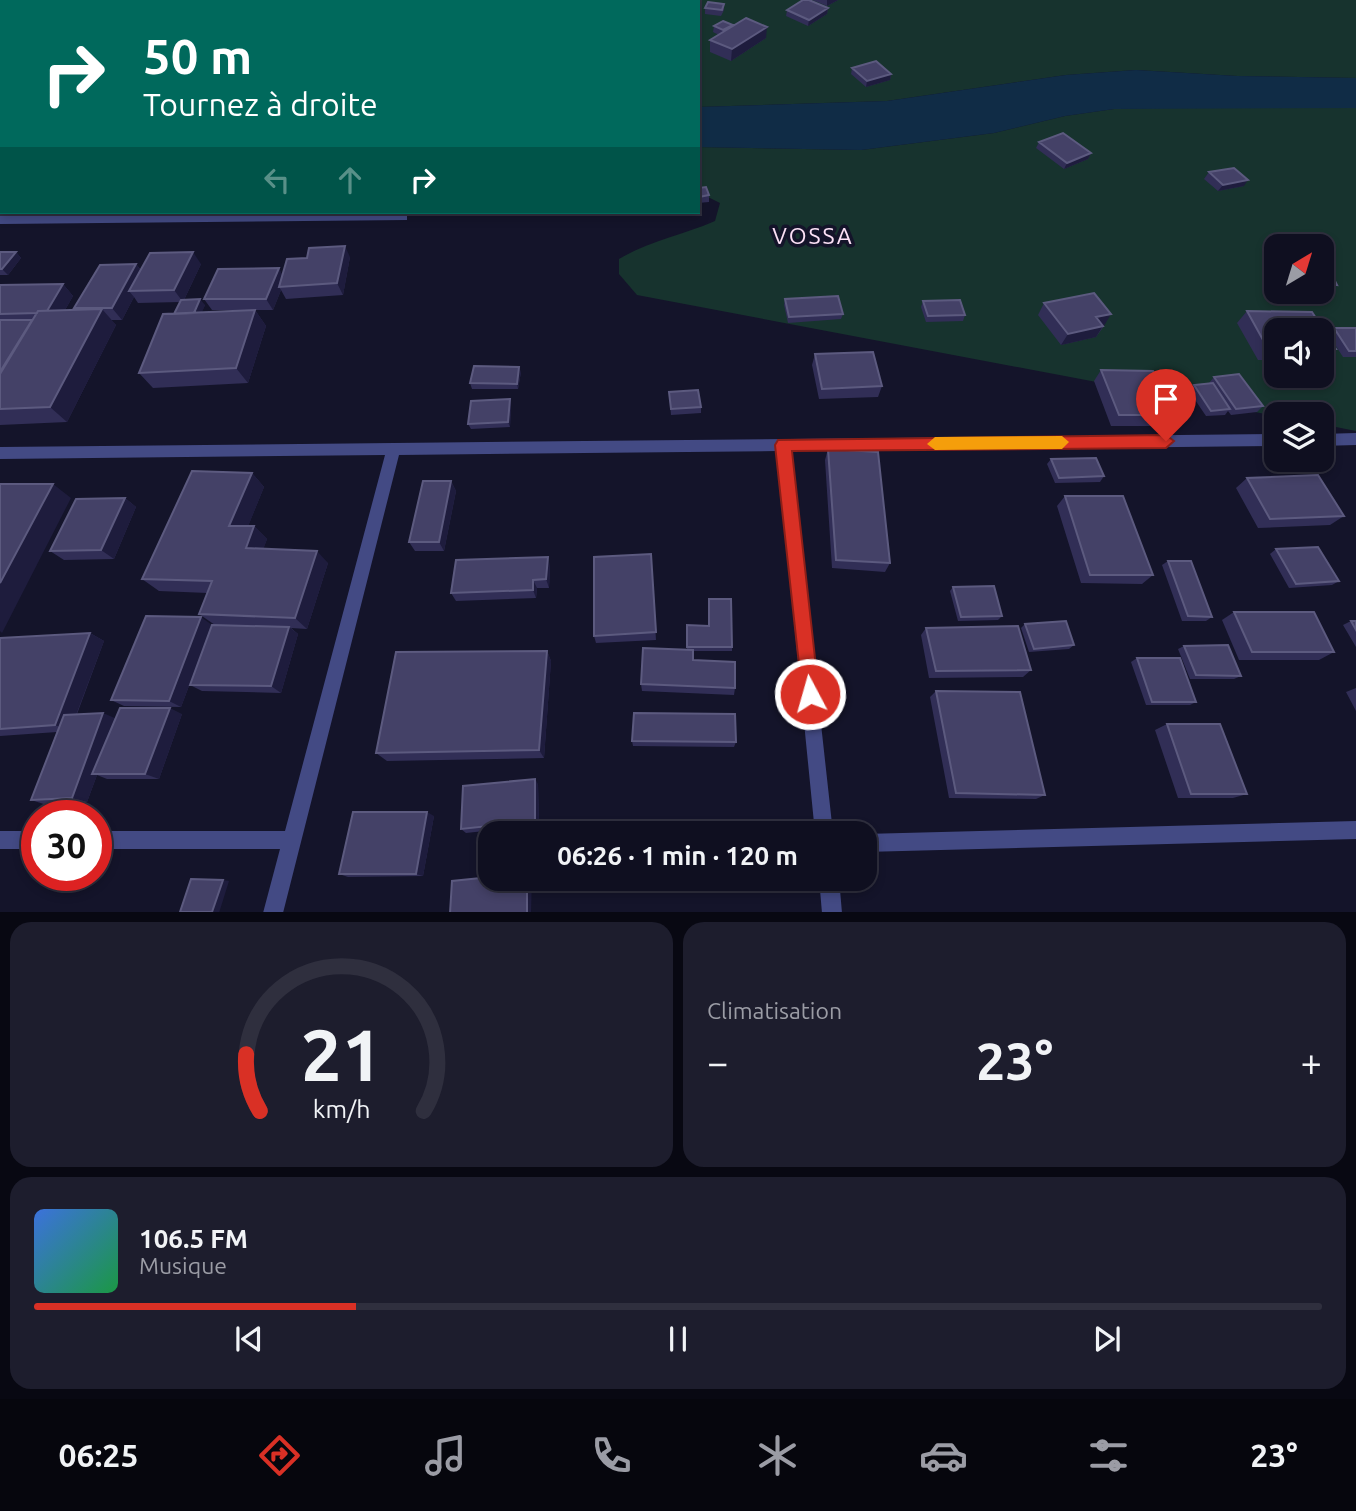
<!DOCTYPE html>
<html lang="fr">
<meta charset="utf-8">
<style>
body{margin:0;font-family:Ubuntu,sans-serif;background:#1d1d2d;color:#f1f3f6;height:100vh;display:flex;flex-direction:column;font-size:26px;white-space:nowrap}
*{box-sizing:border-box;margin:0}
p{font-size:23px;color:#9b9ca5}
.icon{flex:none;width:38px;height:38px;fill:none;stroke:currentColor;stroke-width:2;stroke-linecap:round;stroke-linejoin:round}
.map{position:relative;height:912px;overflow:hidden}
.details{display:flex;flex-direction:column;gap:10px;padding:10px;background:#080812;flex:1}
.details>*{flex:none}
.top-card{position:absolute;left:0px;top:0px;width:700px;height:214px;box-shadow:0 4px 10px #0003,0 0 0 2px #2f2f3e;background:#00695c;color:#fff;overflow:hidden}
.needle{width:46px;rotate:38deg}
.buttons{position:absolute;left:1264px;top:234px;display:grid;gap:14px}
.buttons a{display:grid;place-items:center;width:70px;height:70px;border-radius:14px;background:#0f0f20;box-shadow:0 4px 10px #0003,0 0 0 2px #2f2f3e;font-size:35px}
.speed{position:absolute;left:21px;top:800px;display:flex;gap:14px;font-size:35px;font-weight:700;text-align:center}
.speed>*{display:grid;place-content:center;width:91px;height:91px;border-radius:50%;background:#0f0f20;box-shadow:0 4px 10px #0003,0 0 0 2px #2f2f3e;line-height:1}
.speed .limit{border:10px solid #d22;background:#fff;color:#111}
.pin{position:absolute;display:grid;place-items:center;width:60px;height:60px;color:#fff;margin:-72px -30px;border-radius:50% 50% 50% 0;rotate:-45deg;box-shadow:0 0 7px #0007}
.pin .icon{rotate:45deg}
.me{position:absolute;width:77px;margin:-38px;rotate:354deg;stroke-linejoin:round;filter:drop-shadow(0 0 5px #0008)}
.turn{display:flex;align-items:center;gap:24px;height:147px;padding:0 28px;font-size:32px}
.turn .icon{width:91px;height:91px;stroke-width:2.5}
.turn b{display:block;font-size:49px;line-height:60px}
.lanes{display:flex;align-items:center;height:66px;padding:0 28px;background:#0003;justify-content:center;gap:35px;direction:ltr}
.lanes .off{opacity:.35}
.big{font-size:52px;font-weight:700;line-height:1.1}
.details .widget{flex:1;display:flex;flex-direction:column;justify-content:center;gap:10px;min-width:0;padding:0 24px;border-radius:21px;background:#1d1d2d}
.details .dial{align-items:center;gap:0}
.dial svg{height:182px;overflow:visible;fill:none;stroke:#2f2f3e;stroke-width:7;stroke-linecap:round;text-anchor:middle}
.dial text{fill:#f1f3f6;stroke:none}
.song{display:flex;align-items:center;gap:21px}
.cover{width:84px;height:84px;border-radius:10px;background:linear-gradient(135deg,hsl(220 70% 55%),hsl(140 70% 35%))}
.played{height:7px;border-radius:4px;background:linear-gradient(90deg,#d93025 25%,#2f2f3e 25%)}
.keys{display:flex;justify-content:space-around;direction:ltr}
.heat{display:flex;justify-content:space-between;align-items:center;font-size:38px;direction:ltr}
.details .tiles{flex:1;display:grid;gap:10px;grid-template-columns:1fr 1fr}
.widget:last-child{grid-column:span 2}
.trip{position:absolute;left:478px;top:821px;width:399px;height:70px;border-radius:21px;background:#0f0f20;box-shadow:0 4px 10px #0003,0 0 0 2px #2f2f3e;font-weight:700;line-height:70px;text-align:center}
.tab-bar{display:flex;height:112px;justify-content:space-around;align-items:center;background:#06060d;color:#9b9ca5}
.tab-bar .icon{width:49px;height:49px}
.tab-bar .current{color:#d93025}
.tab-bar b{font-size:32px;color:#f1f3f6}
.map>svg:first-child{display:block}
</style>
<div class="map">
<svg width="1356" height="913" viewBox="0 0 1356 913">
<rect width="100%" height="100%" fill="#14142a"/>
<path fill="#17332e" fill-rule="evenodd" d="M546 0H1356V78L1237 76 1136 70 1066 75 887 101 698 107V2Z
M1191 107 1356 108V431L1321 424V415L1276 416 637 295 619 274V259C649 241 683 235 715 221L720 203 698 192V147L861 150 994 133 1065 116 1114 109ZM1276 247H1321V292H1276ZM1276 331H1321V376H1276Z"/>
<path fill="#102c46" d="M1136 70 1237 76 1356 78V108L1114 109 1065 116 994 133 861 150 698 147V107L887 101 1066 75Z"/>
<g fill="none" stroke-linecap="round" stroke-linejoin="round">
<path fill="#434a84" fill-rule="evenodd" d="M403 213 407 214V220L0 224V216Z
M1356 433V445L1321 446V434Z
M1276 434V446L791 451 833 833H815L777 451 399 455 283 913H263L280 849H96V831H285L385 455 0 459V447Z
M1356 821V839L864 852V834Z
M0 831H37V849H0Z
M819 878H839L842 913H822Z"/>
</g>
<path fill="#312e56" d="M812 0H838L827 6Z
M724 4V10L721 16 705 14V8Z
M828 8 827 14 808 26 786 16 787 10Z
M714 26H733L766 38 731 61 710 52V40L719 35 713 32Z
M852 68 891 74 890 80 866 87 851 74Z
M1039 142 1091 153 1088 159 1064 169 1036 148Z
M1209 172 1244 186 1218 191 1204 179Z
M698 188 709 195V202L698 203Z
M0 252H16L21 258 8 275H0Z
M350 257 343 295 286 299 281 290 273 310H255L266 326 248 383 153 388 139 373 174 314 180 302 138 303 134 297 122 320H111L116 325 67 422 0 425V285L63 284 73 296 65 310H75L74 308 136 264 141 270 201 264 184 300 205 305 201 313 254 310H212L204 299 282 275Z
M1321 274 1337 285 1332 291 1321 290Z
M785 299 843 314 841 319 788 323 784 305Z
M923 301 965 315 963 321 926 322 921 307Z
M1044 303 1104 326 1096 337 1061 345 1038 315Z
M1247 311 1312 312 1336 349 1324 360H1321V331H1276V360H1258L1237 323Z
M1334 328H1356V357H1343L1328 334Z
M815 354 882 386 878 397 819 399 812 365Z
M1101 370 1173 415 1164 426H1111L1094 381Z
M521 372 518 389H472L470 383Z
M1214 377 1263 406 1257 412 1231 415 1228 411 1225 415 1206 416 1189 391 1194 385 1209 384V383Z
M669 392 701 407V413L671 415Z
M511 404 510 427 471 429 468 424Z
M828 449 890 563 885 572 832 568 825 460Z
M1051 459 1104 476 1100 482 1055 483 1047 464Z
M252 473 264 487 248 526H254L267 539 263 549 328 563 307 629 291 628 298 634 281 693 202 691 190 685 215 625 199 614 208 593 159 591 142 579Z
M1247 478 1344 516 1330 525 1258 528 1236 488Z
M451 481 456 491 444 551H415L409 542Z
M1065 496 1153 575 1142 584 1081 583 1057 506Z
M125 498 136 507 114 559 64 560 50 551Z
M1276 549 1339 581 1332 585 1289 588 1270 554Z
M651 554 656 640 596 643 594 636Z
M1168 561 1212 617 1206 621H1182L1162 565Z
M550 566 549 588H537L536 598 456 601 451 593Z
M953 587 1002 616 998 620 958 621 950 591Z
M1234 612 1334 652 1319 660H1239L1222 620Z
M1351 621H1356V647L1343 625Z
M1025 624 1074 645 1069 649 1029 652 1021 628Z
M212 625 181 707 124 706 111 700Z
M687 625 732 647V651H693V660L735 688 734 695 642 691 641 684 687 650Z
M926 628 1031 670 1023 677 929 678 921 635Z
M90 633 104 641 77 714 115 719 182 714 159 779H107L97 775 87 802 47 805 31 800 57 732 0 736V638Z
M1184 646 1241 676 1234 679H1190L1178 649Z
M547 651 551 661 544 758 387 761 376 753Z
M1137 658 1196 702 1190 705H1146L1131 662Z
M1356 688V711L1346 692Z
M936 691 1045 795 1036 799 949 798 930 697Z
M1167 724 1247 794 1233 798H1178L1155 730Z
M632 741 736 742 734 747 633 746Z
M538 784 539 825 466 833 461 829Z
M434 816 423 876 348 877 339 874Z"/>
<path fill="#1e1c3d" d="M150 0H166V1L163 2 147 1Z
M827 0H838L827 6Z
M828 8 827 14 808 26 809 20Z
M767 27 766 38 731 61 732 49Z
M891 74 890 80 866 87 867 81Z
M2 145V169L0 171V147Z
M1091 153 1088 159 1064 169 1067 163Z
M1248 180 1244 186 1218 191 1223 185Z
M345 246 350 257 343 295 337 283Z
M16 252 21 258 8 275 2 269Z
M193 252 201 264 183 302 174 290Z
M136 264 145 276 129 291 134 297 122 320 112 308Z
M279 268 285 280 279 287 281 290 273 310 266 299Z
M63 284 73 296 57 324 46 313Z
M200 299 205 305 198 321 193 315Z
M102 309 116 325 67 422 50 407Z
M255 310 266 326 248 383 236 368Z
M1111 314 1104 326 1089 329 1096 317Z
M1103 326 1096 337 1061 345 1068 334Z
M519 367 521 372 518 389 517 384Z
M510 399 511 404 510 427 508 422Z
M252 473 264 487 243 539 229 526Z
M451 481 456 491 444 551 439 542Z
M53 484 71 498 2 633 0 631V583Z
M125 498 136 507 114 559 101 550Z
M254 526 267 539 259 561 246 548Z
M317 551 328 563 307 629 295 618Z
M548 557 550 566 549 588 546 579Z
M533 580 537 588 536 598 533 590Z
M201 617 212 625 181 707 169 701Z
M289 627 298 634 281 693 271 686Z
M90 633 104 641 70 731 55 725Z
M547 651 551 661 544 758 539 750Z
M170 708 182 714 159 779 145 774Z
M103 713 117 719 92 774 97 775 87 802 72 798Z
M535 779 538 784 539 825 535 821Z
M427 812 434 816 423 876 416 874Z
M527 878H532L531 913H527Z
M223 880 229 881 219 913 212 912Z"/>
<path fill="#444167" stroke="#5c5a7f" stroke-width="2" d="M450 0H486L485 2H450Z
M803 0H809L828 8 809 20 787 10Z
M708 2 724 4 722 10 705 8Z
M746 18 767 27 732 49 710 40Z
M723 21 733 25 723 30 714 26Z
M876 61 891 74 867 81 852 68Z
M0 129H2V145L0 147Z
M1063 133 1091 153 1067 163 1039 142Z
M1234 168 1248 180 1223 185 1209 172Z
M706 187 709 195 699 197 698 188Z
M345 246 337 283 279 287 287 259 307 258 309 248Z
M0 252H16L2 269H0Z
M193 252 174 290 129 291 150 253Z
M136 264 112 308H74L100 265Z
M279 268 266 299H204L218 269Z
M1321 274 1332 275 1337 285 1321 283Z
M63 284 47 311H38L37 313 0 314V285Z
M1094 293 1111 314 1096 317 1103 326 1068 334 1044 303Z
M838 296 843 314 789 317 785 299Z
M200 299 194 313 174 314 181 300Z
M960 300 965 315 928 316 923 301Z
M102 309 50 407 0 409V374L38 311Z
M255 310 236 368 139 373 163 314Z
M1247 311 1312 312 1336 349H1321V331H1276V349H1268Z
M0 320H32L0 372Z
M1334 328H1356V351H1349Z
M873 352 882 386 822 389 815 354Z
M474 366 519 367 517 384 470 383Z
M1101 370 1153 371 1173 415H1119Z
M1239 374 1263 406 1236 409 1214 377Z
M1213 383 1230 409 1211 411 1194 385Z
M698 390 701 407 671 409 669 392Z
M510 399 508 422 468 424 471 401Z
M828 449 878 452 890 563 836 560Z
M1096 458 1104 476 1059 478 1051 459Z
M192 471 252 473 229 526H254L246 548 317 551 295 618 199 614 212 581 142 579Z
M1318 475 1344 516 1270 519 1247 478Z
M423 481H451L439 542H409Z
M0 484H53L0 583Z
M1065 496H1123L1153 575H1090Z
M125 498 101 550 50 551 76 499Z
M1318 547 1339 581 1296 584 1276 549Z
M651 554 656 632 594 636V557Z
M548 557 546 579 533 580V590L451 593 456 560Z
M1168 561H1191L1212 617 1188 616Z
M994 586 1002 616 961 617 953 587Z
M709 599H731L732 647H687V625L709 626Z
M1234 612H1314L1334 652H1252Z
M146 616 201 617 169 701 111 700Z
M1066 621 1074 645 1034 649 1025 624Z
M1351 621H1356V630Z
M212 625 289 627 271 686 190 685Z
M1018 626 1031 670 936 671 926 628Z
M90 633 55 725 0 729V638Z
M1228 645 1241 676 1196 675 1184 646Z
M643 648 693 650V660L735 662V688L641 684Z
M547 651 539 750 376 753 396 652Z
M1137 658H1180L1196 702H1152Z
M936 691 1020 692 1045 795 956 793Z
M120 708H170L145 774H92Z
M103 713 72 798 31 800 64 715Z
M634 713 735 714 736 742 632 741Z
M1167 724H1220L1247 794H1191Z
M535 779V821L461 829 463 786Z
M353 812H427L416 874H339Z
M490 877V878H527V913H450L452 881Z
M191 879 223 880 212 912H180Z"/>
<path fill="#d93025" stroke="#8d1f18" stroke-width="2" d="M1166 435 1174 441 1166 448 792 451 819 694 816 701 810 704 803 701 775 445 778 440Z"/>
<path fill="#f59e0b" d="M1062 436 1069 442 1062 449 935 450 927 444 935 437Z"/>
<g text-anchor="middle" stroke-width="7" stroke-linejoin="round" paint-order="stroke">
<g font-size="23" letter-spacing="2" fill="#fce1f6" stroke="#14142a">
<text x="813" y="244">VOSSA</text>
</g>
</g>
</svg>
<div class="buttons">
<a><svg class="needle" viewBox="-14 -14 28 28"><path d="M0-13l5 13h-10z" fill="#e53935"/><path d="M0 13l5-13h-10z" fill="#9b9ca5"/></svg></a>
<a><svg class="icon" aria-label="sound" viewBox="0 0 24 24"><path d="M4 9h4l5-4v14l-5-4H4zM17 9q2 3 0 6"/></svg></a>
<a><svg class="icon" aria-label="layers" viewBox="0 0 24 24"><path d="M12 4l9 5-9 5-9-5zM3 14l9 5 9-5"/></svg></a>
</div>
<div class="speed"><div class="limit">30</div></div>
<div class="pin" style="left:1166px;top:441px;background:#d93025"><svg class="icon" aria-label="arrive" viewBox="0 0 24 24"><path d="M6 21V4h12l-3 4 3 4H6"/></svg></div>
<svg class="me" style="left:810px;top:694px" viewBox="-20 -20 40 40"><circle r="17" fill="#d93025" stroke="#fff" stroke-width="3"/><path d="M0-11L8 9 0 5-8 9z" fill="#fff"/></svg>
<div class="trip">06:26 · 1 min · 120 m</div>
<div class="top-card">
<div class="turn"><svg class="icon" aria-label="right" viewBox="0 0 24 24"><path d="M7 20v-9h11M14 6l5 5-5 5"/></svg><div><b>50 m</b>Tournez à droite</div></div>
<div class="lanes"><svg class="icon off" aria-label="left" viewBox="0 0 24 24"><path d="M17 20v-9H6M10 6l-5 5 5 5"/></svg><svg class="icon off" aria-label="ahead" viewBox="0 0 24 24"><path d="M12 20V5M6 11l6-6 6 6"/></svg><svg class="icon" aria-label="right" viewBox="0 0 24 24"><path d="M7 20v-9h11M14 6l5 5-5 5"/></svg></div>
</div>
</div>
<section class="details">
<div class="tiles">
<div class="widget dial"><svg viewBox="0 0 100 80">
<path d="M14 69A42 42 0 1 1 86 69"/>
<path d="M14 69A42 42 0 0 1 8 44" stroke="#d93025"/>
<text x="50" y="56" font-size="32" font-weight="700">21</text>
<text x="50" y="72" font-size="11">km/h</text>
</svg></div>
<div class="widget"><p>Climatisation</p>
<div class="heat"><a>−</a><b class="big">23°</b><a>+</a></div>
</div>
<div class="widget">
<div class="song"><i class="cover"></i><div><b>106.5 FM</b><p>Musique</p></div></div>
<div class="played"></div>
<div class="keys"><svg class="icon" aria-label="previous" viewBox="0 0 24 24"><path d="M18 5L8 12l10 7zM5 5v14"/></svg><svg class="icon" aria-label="pause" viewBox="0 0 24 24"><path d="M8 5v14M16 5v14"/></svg><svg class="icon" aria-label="next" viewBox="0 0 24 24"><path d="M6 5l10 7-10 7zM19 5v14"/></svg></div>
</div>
</div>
</section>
<nav class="tab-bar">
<b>06:25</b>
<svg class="icon current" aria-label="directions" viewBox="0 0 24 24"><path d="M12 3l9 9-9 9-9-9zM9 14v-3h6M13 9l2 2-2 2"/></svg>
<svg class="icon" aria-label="music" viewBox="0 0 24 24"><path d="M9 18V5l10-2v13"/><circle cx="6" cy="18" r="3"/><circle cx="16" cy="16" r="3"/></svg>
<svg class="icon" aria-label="phone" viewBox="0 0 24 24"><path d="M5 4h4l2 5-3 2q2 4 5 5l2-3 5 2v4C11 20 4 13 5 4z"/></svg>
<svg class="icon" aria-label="climate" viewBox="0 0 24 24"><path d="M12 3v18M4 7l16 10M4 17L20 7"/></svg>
<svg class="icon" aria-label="car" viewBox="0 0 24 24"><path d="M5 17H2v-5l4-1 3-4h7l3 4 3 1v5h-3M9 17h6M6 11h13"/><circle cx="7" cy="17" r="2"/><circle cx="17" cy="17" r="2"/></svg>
<svg class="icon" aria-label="filters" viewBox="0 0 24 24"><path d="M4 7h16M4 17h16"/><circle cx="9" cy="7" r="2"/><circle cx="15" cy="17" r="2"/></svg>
<b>23°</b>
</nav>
